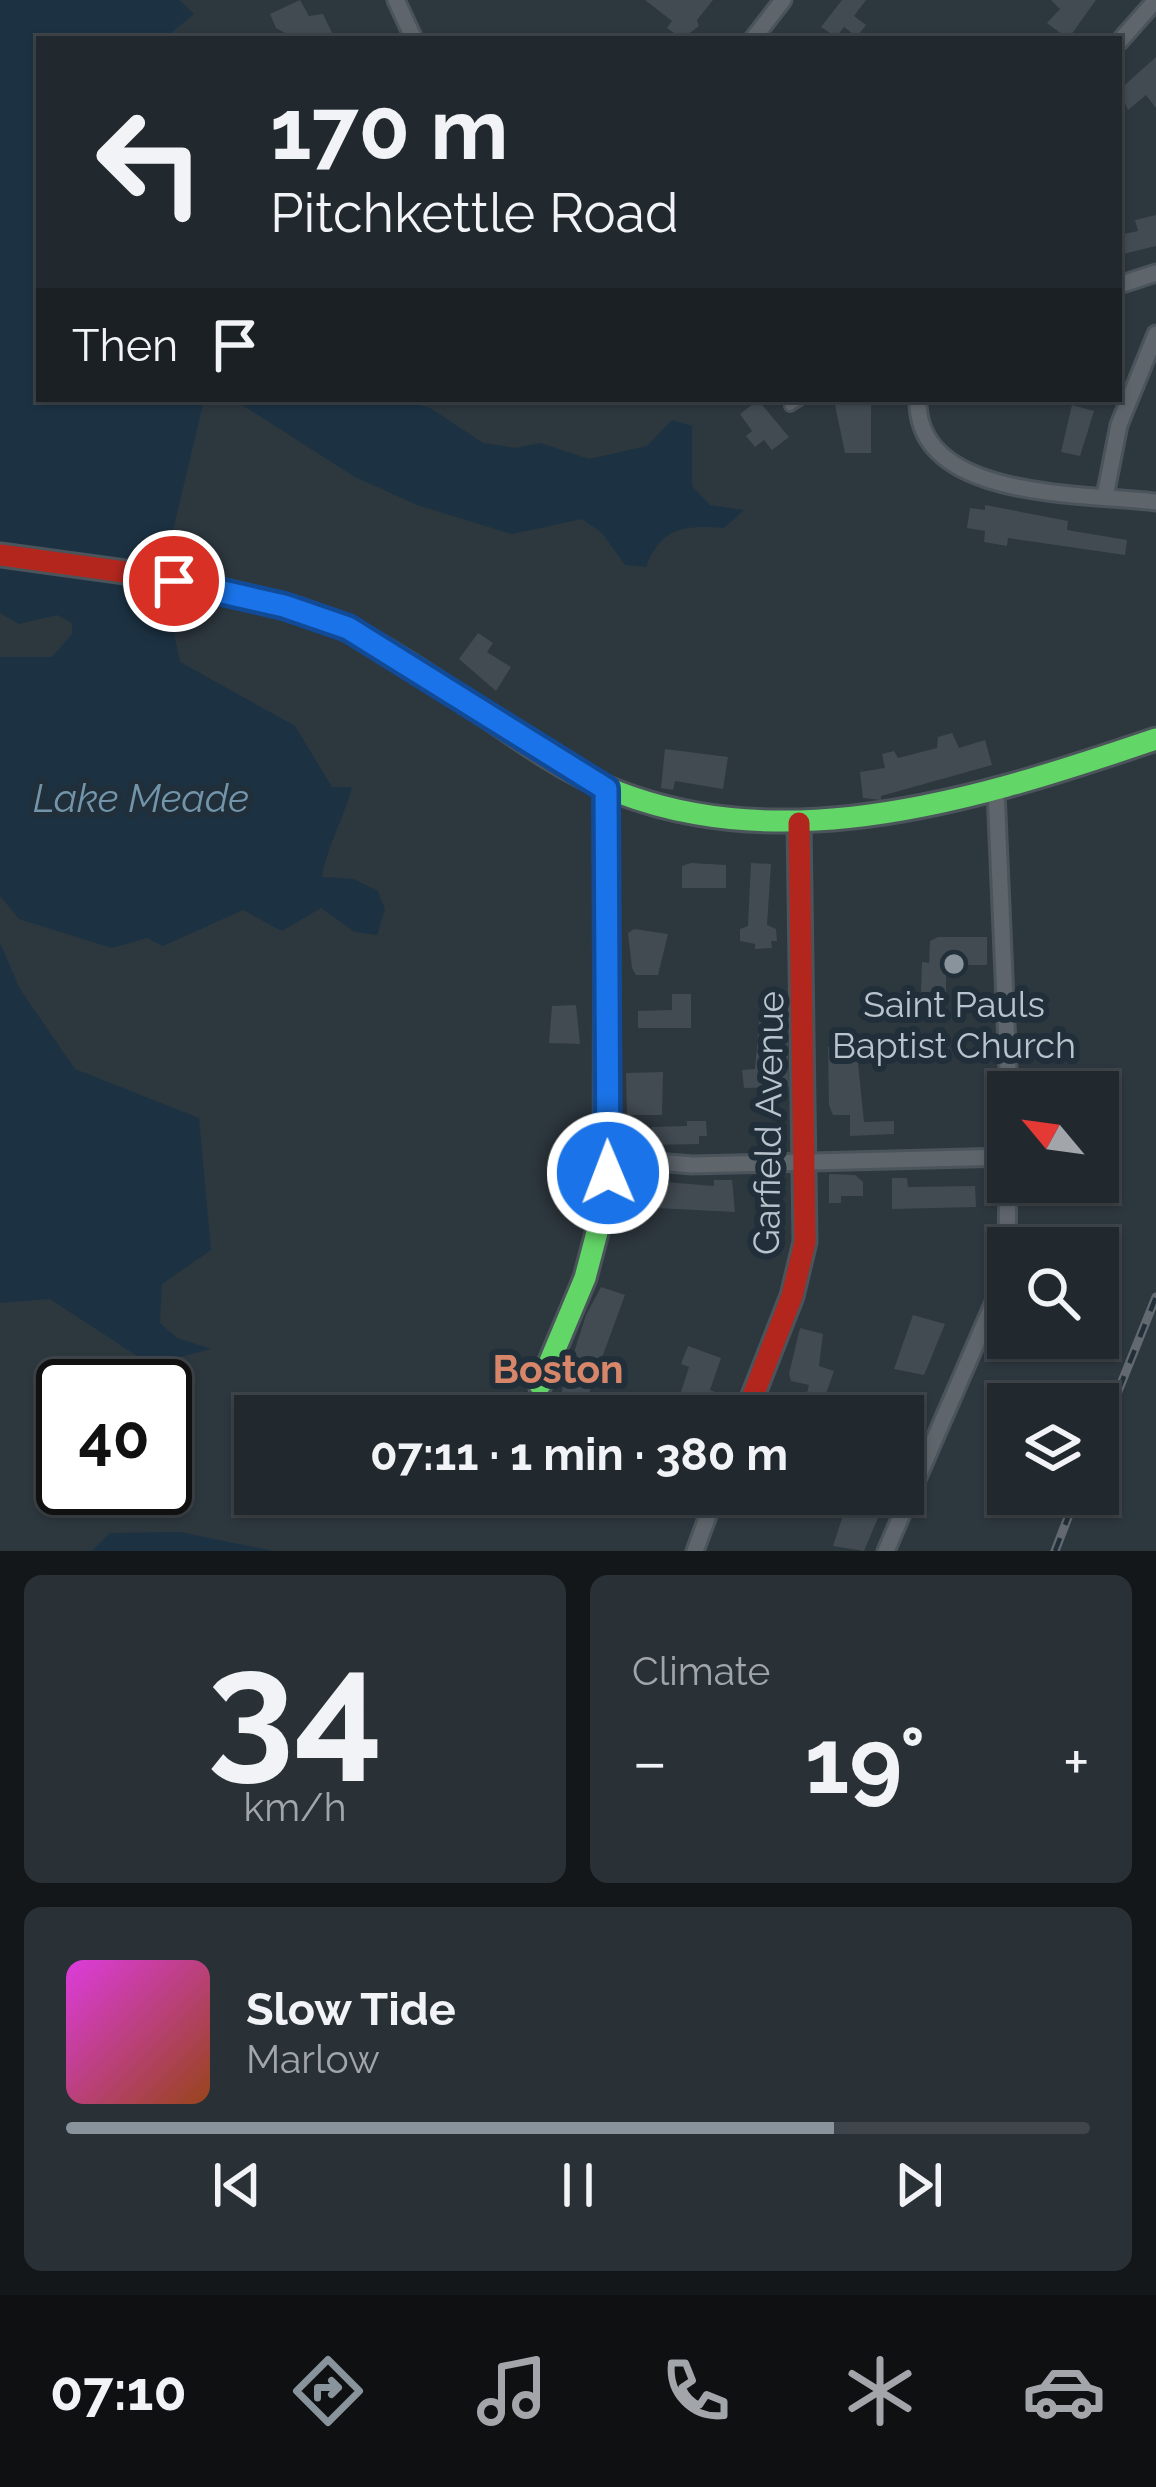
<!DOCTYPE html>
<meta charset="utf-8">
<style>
body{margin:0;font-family:Raleway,sans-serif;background:#2a3136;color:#f1f3f6;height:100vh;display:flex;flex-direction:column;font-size:45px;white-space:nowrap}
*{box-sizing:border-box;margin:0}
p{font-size:39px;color:#a2a6aa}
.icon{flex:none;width:66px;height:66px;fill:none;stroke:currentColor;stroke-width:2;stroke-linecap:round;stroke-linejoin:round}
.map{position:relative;height:1551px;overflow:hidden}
.panel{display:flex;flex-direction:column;gap:24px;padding:24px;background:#131719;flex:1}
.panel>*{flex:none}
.hud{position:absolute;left:36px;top:36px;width:1086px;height:366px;border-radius:0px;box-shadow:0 3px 9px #0004,0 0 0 3px #3f454a;background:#22292e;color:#f1f3f6;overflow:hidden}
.needle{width:78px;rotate:299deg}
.fabs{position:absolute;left:987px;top:1071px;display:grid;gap:24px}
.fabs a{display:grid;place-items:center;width:132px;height:132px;border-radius:0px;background:#22292e;box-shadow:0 3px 9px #0004,0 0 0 3px #3f454a;font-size:60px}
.speed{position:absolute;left:36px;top:1359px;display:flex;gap:24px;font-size:60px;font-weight:700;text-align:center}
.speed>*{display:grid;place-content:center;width:156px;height:156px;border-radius:50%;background:#22292e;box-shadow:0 3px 9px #0004,0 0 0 3px #3f454a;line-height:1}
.speed .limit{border:6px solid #111;border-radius:18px;background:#fff;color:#111}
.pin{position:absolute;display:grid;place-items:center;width:102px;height:102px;color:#fff;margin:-51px;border:6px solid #fff;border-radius:50%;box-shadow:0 3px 12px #0007}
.me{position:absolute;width:132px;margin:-66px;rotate:359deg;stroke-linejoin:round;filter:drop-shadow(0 0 9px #0008)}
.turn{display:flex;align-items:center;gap:42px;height:252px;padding:0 36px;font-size:54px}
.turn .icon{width:156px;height:156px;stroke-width:2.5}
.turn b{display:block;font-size:84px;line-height:102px}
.then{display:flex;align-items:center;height:114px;padding:0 36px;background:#0003;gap:24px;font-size:45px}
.big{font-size:90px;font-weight:700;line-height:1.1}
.panel .tile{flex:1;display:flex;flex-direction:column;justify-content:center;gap:18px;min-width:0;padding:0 42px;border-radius:18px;background:#2a3136}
.panel .dial{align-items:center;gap:0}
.dial b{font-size:156px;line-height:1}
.song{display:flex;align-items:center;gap:36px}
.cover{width:144px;height:144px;border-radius:18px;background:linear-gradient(135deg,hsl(300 70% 55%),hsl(20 70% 35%))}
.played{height:12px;border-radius:6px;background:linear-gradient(90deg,#88939b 75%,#3f454a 75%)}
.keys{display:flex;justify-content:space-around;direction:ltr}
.heat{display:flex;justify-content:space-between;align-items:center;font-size:66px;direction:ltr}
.panel .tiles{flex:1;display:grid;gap:24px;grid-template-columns:1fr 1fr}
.tile:last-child{grid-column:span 2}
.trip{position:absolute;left:234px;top:1395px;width:690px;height:120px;border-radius:0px;background:#22292e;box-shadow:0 3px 9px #0004,0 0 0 3px #3f454a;font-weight:700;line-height:120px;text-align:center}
.tabs{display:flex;height:192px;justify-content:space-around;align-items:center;background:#0e1012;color:#a2a6aa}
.tabs .icon{width:84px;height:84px}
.tabs .selected{color:#88939b}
.tabs b{font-size:54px;color:#f1f3f6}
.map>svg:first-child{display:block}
</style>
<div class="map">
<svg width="1156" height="1551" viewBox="0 0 1156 1551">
<rect width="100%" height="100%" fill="#2d373e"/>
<path fill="#1c3243" d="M0 0H179L194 14 164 39H39V399H397L430 408 483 443 516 448 540 443 589 459 647 446 672 420 692 426V486L710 505 744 510 724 528C685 525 661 527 646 567L625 565 602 533 582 519 512 534 417 505 355 477 233 399 204 400 169 547 163 602 155 603 157 612 171 618 180 662 295 726 332 787H352C344 819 327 845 322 877L353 879 377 890 385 909 377 935 355 932 321 908 282 931 243 910 163 946 147 938 112 948 19 919 0 896V657H52L72 634V623L57 615 19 624 0 613Z
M0 943 20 989 75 1069 199 1118 211 1250 162 1284 160 1323 177 1338 211 1349 176 1358 137 1356 50 1299 0 1303Z
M180 1532 273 1551H92L110 1533Z"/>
<path fill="#424b52" d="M300 0 309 16 323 14 332 33 296 39 276 28 270 14Z
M645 0H713L697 20 699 26 682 39 667 28 672 21Z
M842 0H866L854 16 866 25 857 37 844 27 836 37 821 27Z
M1051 0H1096L1068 39 1047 23 1060 9Z
M1156 57V108L1146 95 1128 110 1119 90Z
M1156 215V246L1119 255V235L1138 231 1135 220Z
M758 400 789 437 772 450 764 440 755 447 746 436 752 431 740 414Z
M835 405H871V453H845Z
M1072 405 1094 411 1080 456 1061 452Z
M985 505 1068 521 1067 530 1127 540 1125 555 1008 538 1007 546 984 542 985 531 967 528 970 508 985 510Z
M478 633 493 643 487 652 511 667 496 691 459 659Z
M952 733 959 748 985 740 992 765 881 796V800L863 798 860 772 885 768 882 754 894 751 898 758 937 748 938 737Z
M665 749 728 757 723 789 675 781 673 790 661 788Z
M691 863 726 865V888H682V866Z
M751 863 771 864 767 925 776 929 777 941H771L772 948 755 949V944L740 941V929L748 926Z
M634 929 668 934 658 975H636L632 968 628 933Z
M938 937H987V965H946V992H921L922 962 929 963 930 941Z
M672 994H691V1028H638V1011L672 1010Z
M576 1005 580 1044 549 1043 552 1006Z
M760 1013 787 1014 789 1087 744 1088 742 1070 755 1069Z
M856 1043 864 1122 894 1121V1134L850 1136V1115H833L829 1105 828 1047Z
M663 1072 662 1115H627L626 1073Z
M687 1121H706L707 1136H699V1144L652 1145V1127L687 1126Z
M829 1174 855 1175 863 1182V1196H841V1203H829Z
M892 1178H907L908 1187 975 1186 976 1207 892 1209Z
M627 1179 714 1186V1180H732L735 1212 637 1207 626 1202Z
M601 1287 625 1295 582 1412 575 1416 556 1409 586 1315Z
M913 1315 945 1324 924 1375 894 1369Z
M800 1328 823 1334 819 1366 834 1371 822 1405 805 1401 809 1385 791 1381 789 1374Z
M688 1346 721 1358 710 1390 718 1393 713 1409 681 1392 689 1367 681 1364Z
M850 1494H888L864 1551 833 1546Z"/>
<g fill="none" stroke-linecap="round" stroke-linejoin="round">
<g stroke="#4b545a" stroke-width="14">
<path id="lane" d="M790 406 801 399"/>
</g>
<g stroke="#4b545a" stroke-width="21">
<path id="street" d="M396 0 414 39
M753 39 783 0
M1119 42 1156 0
M1119 285 1156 273
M918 399C915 501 1085 493 1156 502
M1105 496 1119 425 1156 334
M996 791 1009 1092
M609 1158 692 1165 1008 1157
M695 1551 716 1494
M886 1551 994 1302 1007 1246 1008 1182"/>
</g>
<g stroke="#4b545a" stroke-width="27">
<path id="fast" d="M288 606C387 636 462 703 548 757 737 876 962 805 1156 739
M540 1385 585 1278 605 1202 606 789"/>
</g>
<g stroke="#4b545a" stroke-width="27">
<path id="jam" d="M0 555 176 579 288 606
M745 1416 792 1296 805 1242 799 823"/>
</g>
<use href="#lane" stroke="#5e656b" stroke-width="8"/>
<use href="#street" stroke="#5e656b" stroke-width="15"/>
<use href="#fast" stroke="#63d668" stroke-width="21"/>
<use href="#jam" stroke="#b3261e" stroke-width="21"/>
<g stroke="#62696f" stroke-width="9">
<path id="rail" d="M1098 1441 1156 1297
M1055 1551 1077 1494"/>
</g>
<use href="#rail" stroke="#202f39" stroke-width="4.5" stroke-dasharray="14" stroke-linecap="butt"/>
</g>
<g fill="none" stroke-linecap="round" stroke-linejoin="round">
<g stroke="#114b97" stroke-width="30">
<path id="route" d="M174 581 284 606 348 628 606 789 608 1173"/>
</g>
<use href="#route" stroke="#1a73e8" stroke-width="21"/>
</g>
<circle fill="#88939b" stroke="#202f39" stroke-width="4.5" cx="954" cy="964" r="12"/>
<g text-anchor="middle" stroke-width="12" stroke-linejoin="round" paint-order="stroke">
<g font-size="36" fill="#b9c4cd" stroke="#202f39">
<text x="954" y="1017">Saint Pauls<tspan x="954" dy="41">Baptist Church</tspan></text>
</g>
<g font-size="36" fill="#b9c4cd" stroke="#202f39">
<text transform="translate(768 1123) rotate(-89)" y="13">Garfield Avenue</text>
</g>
<g font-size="39" font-style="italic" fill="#7395ab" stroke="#202f39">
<text x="141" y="812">Lake Meade</text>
</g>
<g font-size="39" font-weight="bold" fill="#d7866a" stroke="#202f39">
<text x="558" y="1383">Boston</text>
</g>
</g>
</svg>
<div class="fabs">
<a><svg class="needle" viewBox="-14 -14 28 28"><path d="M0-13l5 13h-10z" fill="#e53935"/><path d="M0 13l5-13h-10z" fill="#a2a6aa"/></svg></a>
<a><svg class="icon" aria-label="search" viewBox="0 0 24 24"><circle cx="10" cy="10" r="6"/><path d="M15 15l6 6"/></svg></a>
<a><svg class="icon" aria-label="layers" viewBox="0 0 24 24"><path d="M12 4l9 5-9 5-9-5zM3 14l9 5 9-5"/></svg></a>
</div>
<div class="speed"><div class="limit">40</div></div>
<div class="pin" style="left:174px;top:581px;background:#d93025"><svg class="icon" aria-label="arrive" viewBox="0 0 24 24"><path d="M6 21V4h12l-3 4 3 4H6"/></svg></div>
<svg class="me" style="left:608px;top:1173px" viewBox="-20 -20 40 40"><circle r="17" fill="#1a73e8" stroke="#fff" stroke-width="3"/><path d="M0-11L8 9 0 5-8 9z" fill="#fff"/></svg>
<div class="trip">07:11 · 1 min · 380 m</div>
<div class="hud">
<div class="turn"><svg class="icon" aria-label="left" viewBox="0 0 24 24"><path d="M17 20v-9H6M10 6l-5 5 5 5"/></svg><div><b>170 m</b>Pitchkettle Road</div></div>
<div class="then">Then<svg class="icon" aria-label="arrive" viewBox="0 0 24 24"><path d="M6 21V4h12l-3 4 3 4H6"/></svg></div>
</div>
</div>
<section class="panel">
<div class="tiles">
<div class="tile dial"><b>34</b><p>km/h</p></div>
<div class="tile"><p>Climate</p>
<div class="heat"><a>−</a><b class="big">19°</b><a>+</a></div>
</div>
<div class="tile">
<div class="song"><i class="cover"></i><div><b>Slow Tide</b><p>Marlow</p></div></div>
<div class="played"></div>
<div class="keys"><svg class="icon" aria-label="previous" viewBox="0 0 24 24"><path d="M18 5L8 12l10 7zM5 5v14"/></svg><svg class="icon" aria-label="pause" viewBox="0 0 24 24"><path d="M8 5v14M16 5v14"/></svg><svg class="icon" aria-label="next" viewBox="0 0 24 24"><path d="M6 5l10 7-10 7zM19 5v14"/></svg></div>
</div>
</div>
</section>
<nav class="tabs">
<b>07:10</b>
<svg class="icon selected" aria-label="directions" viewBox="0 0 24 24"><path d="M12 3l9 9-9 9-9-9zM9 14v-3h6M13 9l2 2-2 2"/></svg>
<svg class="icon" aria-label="music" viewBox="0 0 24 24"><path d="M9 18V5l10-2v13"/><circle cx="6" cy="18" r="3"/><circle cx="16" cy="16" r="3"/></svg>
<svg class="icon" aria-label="phone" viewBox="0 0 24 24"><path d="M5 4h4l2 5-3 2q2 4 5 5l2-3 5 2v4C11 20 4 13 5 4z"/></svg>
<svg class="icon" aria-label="climate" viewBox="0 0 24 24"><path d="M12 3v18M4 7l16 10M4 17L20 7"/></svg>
<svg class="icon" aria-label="car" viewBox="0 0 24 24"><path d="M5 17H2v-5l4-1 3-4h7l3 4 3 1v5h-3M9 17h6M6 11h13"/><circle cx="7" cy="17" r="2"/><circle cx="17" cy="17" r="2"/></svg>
</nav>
